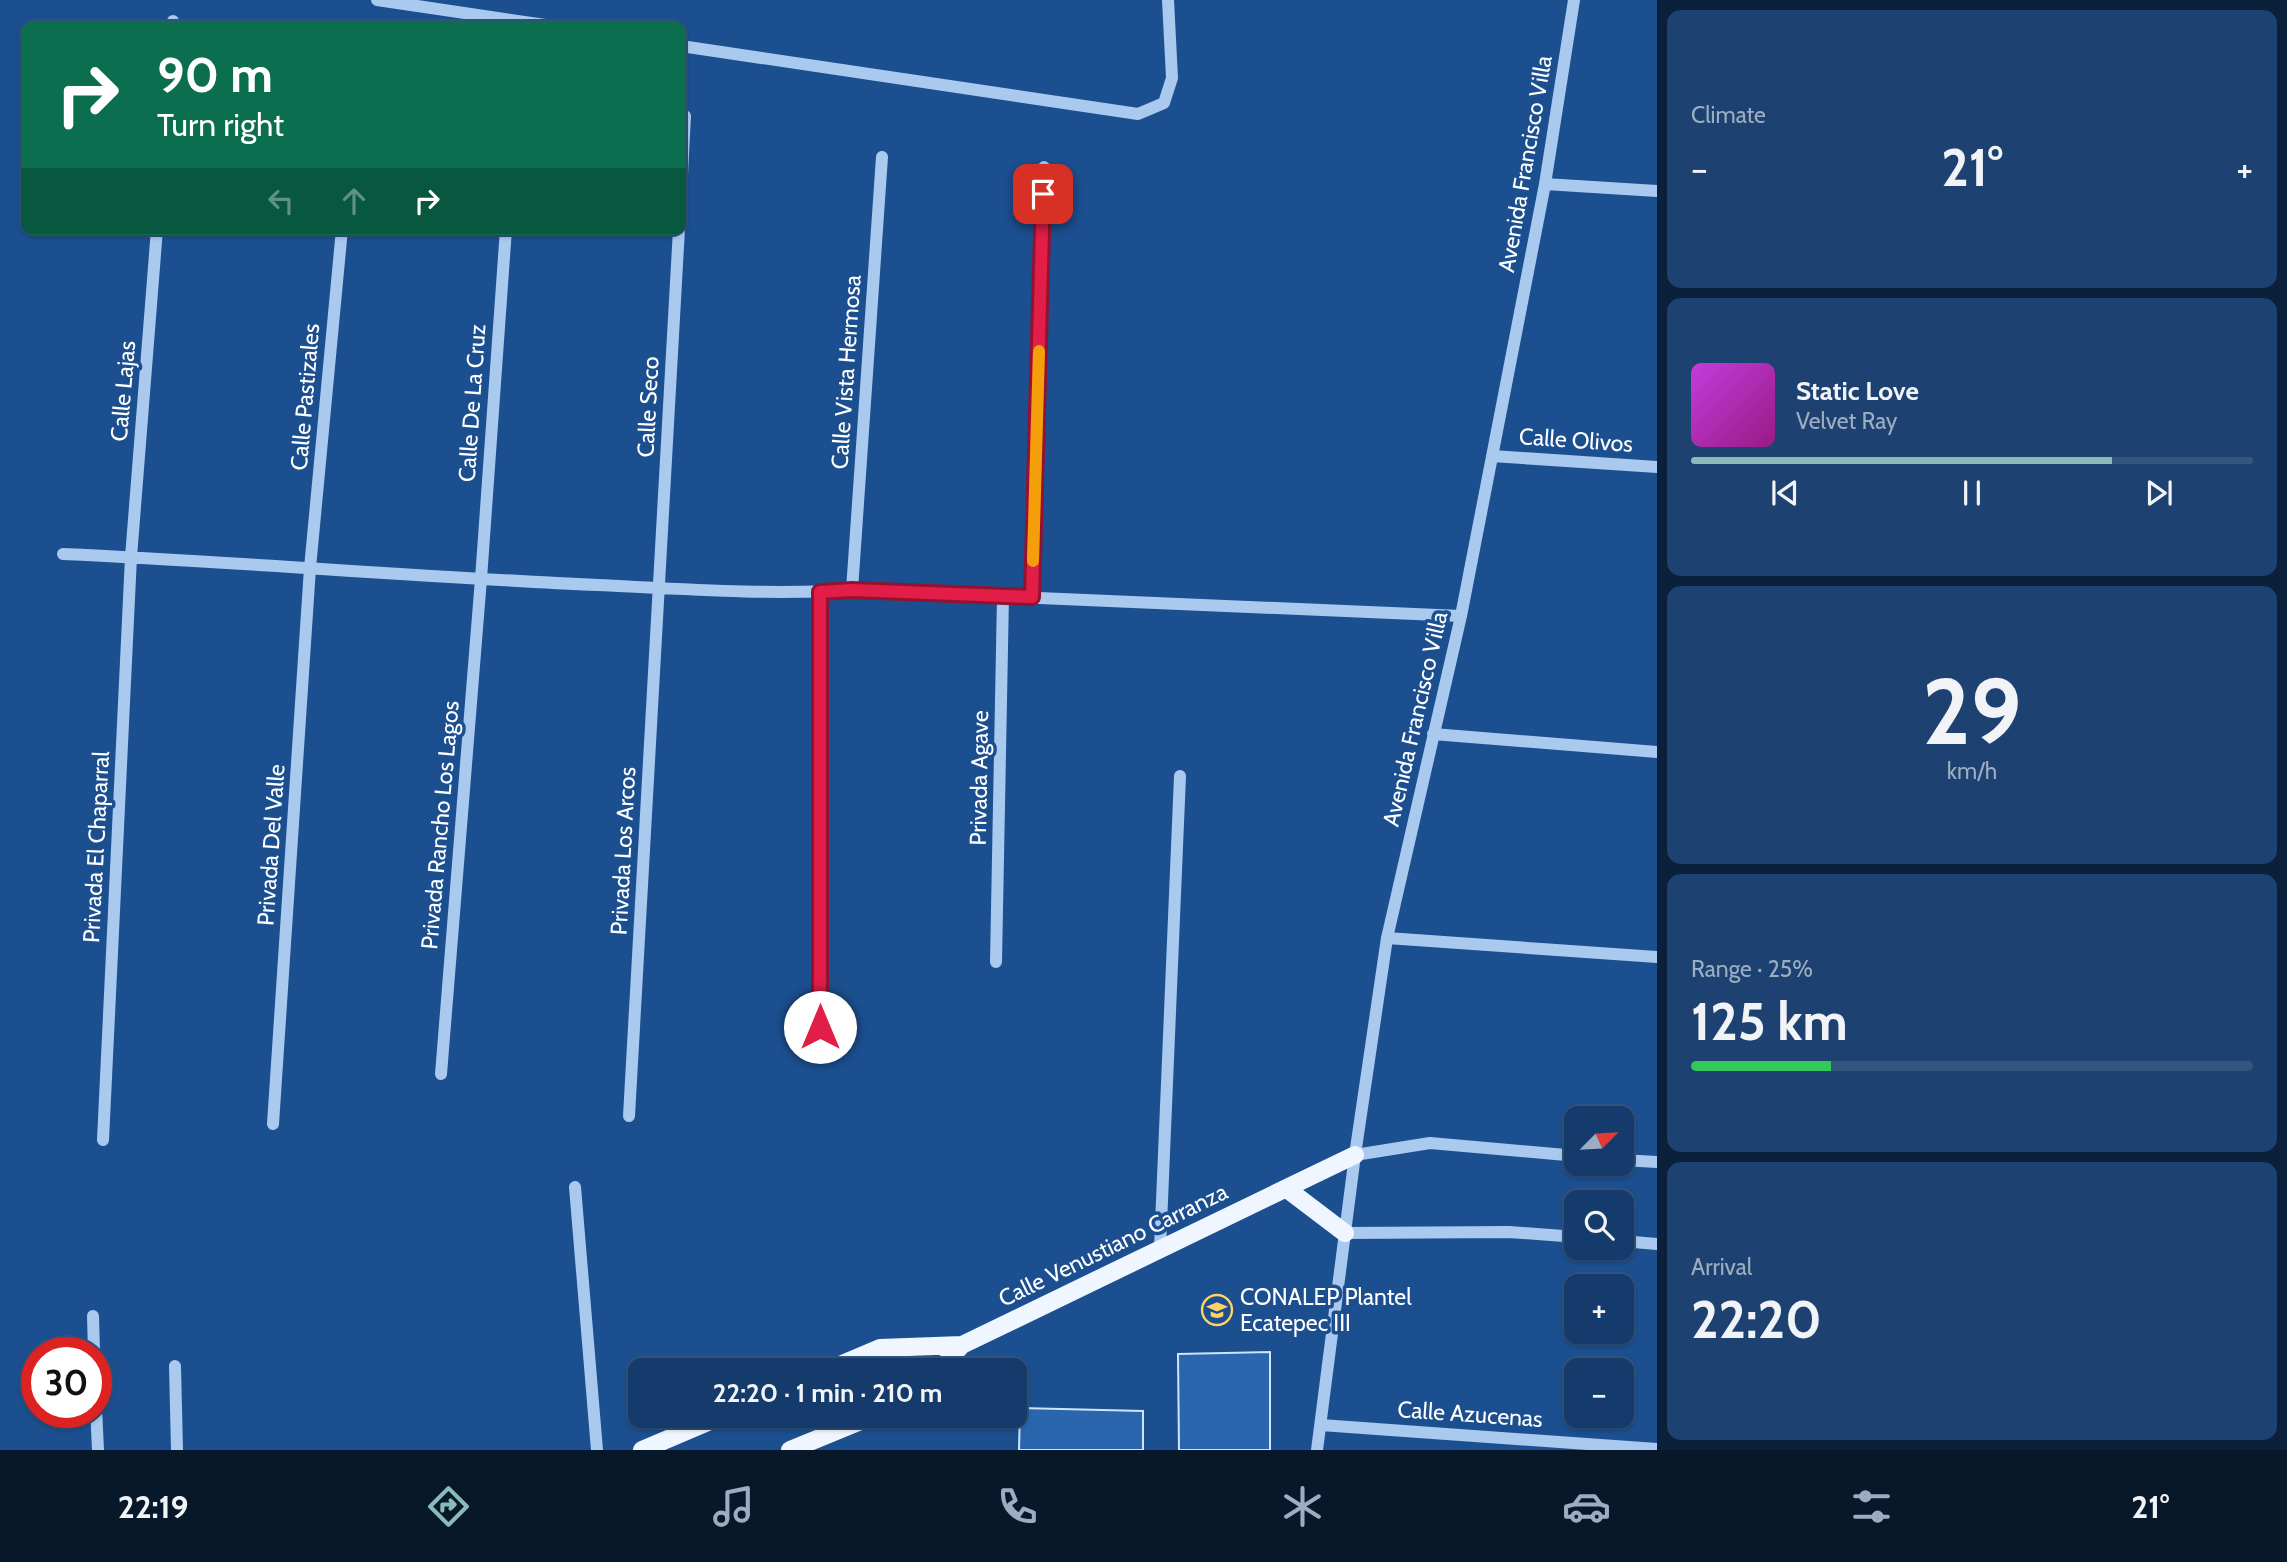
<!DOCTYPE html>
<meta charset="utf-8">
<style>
body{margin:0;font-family:Cabin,sans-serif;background:#1d4271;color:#f1f3f6;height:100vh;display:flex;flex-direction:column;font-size:26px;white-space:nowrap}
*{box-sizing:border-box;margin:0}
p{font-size:23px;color:#9dadc1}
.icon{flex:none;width:38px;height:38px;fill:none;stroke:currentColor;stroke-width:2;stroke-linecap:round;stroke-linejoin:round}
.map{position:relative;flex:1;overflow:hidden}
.side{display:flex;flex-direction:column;gap:10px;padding:10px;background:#0b203b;width:630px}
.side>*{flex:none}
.banner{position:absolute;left:21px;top:21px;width:665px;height:214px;border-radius:14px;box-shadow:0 2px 5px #0004,0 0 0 2px #33557e;background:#0b6e4f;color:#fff;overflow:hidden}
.needle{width:46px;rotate:66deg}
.controls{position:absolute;left:1564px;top:1106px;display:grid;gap:14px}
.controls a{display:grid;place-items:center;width:70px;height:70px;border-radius:14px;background:#143b6b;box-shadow:0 2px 5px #0004,0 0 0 2px #33557e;font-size:35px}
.speed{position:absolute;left:21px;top:1337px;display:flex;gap:14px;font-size:35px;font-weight:700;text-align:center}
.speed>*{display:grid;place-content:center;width:91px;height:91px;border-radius:50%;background:#143b6b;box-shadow:0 2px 5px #0004,0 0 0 2px #33557e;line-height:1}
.speed .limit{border:10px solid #d22;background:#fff;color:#111}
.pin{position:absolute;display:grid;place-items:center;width:60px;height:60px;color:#fff;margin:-30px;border-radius:14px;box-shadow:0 4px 10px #0006}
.me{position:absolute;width:77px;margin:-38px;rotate:0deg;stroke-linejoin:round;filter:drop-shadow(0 0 5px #0008)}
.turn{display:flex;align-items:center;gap:24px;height:147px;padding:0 21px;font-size:32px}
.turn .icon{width:91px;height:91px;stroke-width:2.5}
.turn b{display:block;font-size:49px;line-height:60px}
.lanes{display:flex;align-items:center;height:66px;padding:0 21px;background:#0003;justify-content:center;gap:35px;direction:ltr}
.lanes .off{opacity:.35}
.big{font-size:52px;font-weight:800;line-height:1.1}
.side .widget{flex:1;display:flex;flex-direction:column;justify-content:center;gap:10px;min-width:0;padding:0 24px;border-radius:14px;background:#1d4271}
.side .dial{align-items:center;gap:0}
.dial b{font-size:91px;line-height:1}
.song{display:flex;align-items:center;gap:21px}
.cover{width:84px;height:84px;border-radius:10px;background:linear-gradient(135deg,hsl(290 70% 55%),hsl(310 70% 35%))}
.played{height:7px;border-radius:4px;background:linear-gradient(90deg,#8bbbb9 75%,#33557e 75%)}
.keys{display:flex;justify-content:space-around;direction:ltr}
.heat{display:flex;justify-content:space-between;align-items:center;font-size:38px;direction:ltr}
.charge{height:10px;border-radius:5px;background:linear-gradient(90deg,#34c759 25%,#33557e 0)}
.trip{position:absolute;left:628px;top:1358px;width:399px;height:70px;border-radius:14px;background:#143b6b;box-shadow:0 2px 5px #0004,0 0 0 2px #33557e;font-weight:800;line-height:70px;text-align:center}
.menu{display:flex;height:112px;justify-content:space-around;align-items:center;background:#08182b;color:#9dadc1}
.menu .icon{width:49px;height:49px}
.menu .active{color:#8bbbb9}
.menu b{font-size:32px;color:#f1f3f6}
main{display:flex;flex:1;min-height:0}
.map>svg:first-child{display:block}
</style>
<main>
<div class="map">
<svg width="1657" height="1450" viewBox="0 0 1657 1450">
<rect width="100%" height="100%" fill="#1b4f8f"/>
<path fill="#2a66ad" stroke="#cfe3fa" stroke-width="2" d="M1270 1352V1450H1179L1178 1354Z
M1020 1408 1143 1411V1450H1019Z"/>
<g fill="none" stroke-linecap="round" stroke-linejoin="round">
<path stroke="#a9c9ee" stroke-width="12" d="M377 0 552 26
M173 26V21
M681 46 1138 114 1164 103 1172 78 1168 0
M1545 184 1657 191
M681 194 685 116
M1492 456 1657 467
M63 554C241 562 419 577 598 585 682 589 768 595 852 590L1461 616
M852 590 882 157
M820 592V1027
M1032 597 1044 167
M1433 734 1657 752
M1387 938 1657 957
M996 962 1003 596
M441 1074 481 579 506 229
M629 1116 679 229
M273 1124 310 568 342 229
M103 1140 131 557 157 229
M1355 1155 1430 1143 1577 1156
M1622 1160 1657 1162
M575 1187 597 1450
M1345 1233 1509 1232 1577 1237
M1622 1241 1657 1244
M1160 1248 1180 776
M93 1316 94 1353
M175 1366 177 1450
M96 1408 98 1450
M1321 1425 1657 1449
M1317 1450 1355 1155 1387 938 1461 616 1545 184 1574 0"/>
<path stroke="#f0f6ff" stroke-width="18" d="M1287 1189 1345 1233
M828 1370 880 1348 962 1345
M939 1370 962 1345 1355 1155
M642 1450 722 1416
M790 1450 873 1416"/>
</g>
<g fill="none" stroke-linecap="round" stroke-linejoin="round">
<g stroke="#92132f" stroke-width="18">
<path id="route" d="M820 1027V592L852 590 1032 597 1043 194"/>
</g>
<use href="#route" stroke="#e11d48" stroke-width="12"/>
<path stroke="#f59e0b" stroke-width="12" d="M1033 561 1039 351"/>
</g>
<defs>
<g id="school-ring" transform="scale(1.575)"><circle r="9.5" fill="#1b4f8f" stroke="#ffd166" stroke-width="1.5"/><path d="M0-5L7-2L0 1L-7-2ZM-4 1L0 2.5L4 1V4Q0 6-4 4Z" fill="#ffd166"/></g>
</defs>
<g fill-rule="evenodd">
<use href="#school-ring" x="1217" y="1310"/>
</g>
<g text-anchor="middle" stroke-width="7" stroke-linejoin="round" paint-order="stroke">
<g font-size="23" fill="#fff" stroke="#1b4f8f">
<text transform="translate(1525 164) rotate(-80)" y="8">Avenida Francisco Villa</text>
<text transform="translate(846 372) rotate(-86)" y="8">Calle Vista Hermosa</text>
<text transform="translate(123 391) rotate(-85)" y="8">Calle Lajas</text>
<text transform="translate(305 397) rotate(-85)" y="8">Calle Pastizales</text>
<text transform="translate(472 403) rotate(-86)" y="8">Calle De La Cruz</text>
<text transform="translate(648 407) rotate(-87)" y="8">Calle Seco</text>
<text transform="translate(1576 440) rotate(4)" y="8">Calle Olivos</text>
<text transform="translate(1415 719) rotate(-77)" y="8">Avenida Francisco Villa</text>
<text transform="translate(979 778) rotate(-89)" y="8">Privada Agave</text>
<text transform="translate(440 825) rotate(-85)" y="8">Privada Rancho Los Lagos</text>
<text transform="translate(271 845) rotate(-86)" y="8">Privada Del Valle</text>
<text transform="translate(96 847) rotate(-87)" y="8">Privada El Chaparral</text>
<text transform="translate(623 851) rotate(-87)" y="8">Privada Los Arcos</text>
<text transform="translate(1113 1245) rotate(-26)" y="8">Calle Venustiano Carranza</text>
<text transform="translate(1470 1414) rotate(4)" y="8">Calle Azucenas</text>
</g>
<g font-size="23" fill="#fff" stroke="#1b4f8f" text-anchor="start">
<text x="1240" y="1305">CONALEP Plantel<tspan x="1240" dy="26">Ecatepec III</tspan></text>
</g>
</g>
</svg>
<div class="controls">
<a><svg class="needle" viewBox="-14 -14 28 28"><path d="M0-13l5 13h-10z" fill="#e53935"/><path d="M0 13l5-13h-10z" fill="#9dadc1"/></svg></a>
<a><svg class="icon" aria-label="search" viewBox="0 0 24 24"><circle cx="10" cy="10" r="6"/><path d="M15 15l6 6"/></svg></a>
<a>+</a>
<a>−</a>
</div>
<div class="speed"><div class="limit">30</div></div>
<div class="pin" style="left:1043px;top:194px;background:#d93025"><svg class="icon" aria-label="arrive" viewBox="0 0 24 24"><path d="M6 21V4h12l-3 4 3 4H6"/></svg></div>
<svg class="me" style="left:820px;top:1027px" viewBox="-20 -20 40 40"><circle r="19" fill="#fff"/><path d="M0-13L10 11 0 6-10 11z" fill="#e11d48"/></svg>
<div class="trip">22:20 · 1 min · 210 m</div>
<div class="banner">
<div class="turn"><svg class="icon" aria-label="right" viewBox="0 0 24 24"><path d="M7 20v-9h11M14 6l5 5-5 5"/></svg><div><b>90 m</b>Turn right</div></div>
<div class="lanes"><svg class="icon off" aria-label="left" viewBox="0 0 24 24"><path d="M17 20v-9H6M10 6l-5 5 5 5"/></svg><svg class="icon off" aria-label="ahead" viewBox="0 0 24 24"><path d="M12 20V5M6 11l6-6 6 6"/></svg><svg class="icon" aria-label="right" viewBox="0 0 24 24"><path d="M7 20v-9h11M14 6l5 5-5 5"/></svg></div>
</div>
</div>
<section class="side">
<div class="widget"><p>Climate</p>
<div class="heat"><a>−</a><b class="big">21°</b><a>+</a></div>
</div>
<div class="widget">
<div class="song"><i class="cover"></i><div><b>Static Love</b><p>Velvet Ray</p></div></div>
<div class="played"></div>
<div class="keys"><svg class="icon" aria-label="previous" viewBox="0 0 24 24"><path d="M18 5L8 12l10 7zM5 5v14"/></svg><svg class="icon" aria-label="pause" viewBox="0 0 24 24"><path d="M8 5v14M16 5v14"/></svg><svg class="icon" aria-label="next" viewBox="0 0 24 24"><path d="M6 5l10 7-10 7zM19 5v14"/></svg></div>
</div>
<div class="widget dial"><b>29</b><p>km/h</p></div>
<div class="widget"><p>Range · 25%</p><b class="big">125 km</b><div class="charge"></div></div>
<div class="widget"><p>Arrival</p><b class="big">22:20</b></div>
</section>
</main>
<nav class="menu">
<b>22:19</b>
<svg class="icon active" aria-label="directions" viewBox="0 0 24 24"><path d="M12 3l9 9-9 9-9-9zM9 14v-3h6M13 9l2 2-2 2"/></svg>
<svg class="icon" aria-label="music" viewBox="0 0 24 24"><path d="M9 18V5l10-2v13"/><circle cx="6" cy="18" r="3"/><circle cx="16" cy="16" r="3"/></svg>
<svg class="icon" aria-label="phone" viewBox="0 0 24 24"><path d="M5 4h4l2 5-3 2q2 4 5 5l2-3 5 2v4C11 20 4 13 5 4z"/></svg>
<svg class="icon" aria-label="climate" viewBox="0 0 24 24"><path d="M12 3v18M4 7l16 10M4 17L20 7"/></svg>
<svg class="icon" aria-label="car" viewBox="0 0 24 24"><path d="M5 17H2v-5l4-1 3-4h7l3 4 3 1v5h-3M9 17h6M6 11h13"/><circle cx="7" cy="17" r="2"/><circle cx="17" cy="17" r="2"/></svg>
<svg class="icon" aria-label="filters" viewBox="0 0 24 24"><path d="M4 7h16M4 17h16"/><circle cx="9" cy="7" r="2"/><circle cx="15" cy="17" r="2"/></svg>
<b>21°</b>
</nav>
